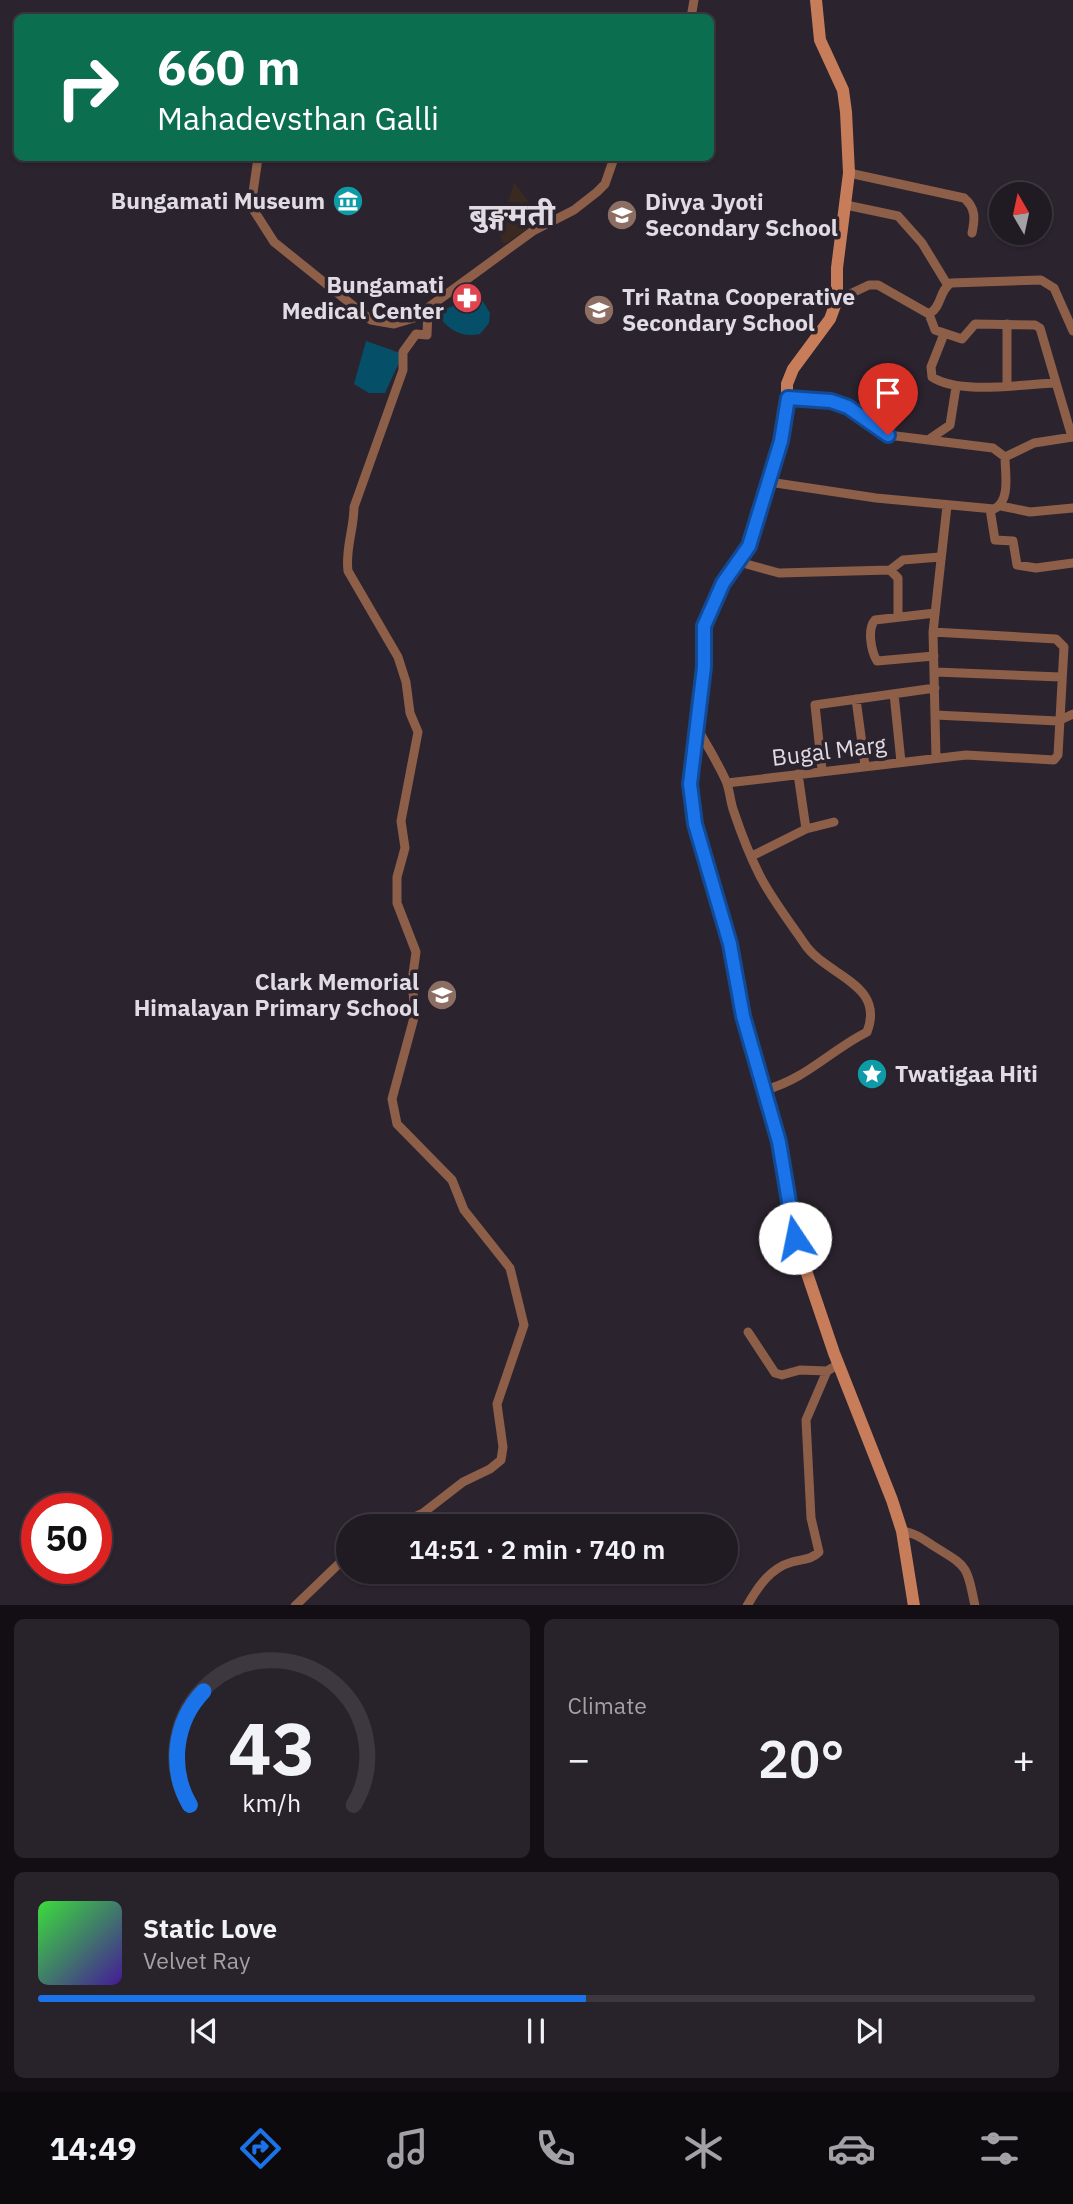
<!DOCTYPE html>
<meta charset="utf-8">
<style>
body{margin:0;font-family:"IBM Plex Sans","Noto Sans Devanagari",sans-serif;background:#28232a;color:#f1f3f6;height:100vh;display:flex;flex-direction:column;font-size:26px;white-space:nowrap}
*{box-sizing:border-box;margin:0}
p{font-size:23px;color:#a2a1a5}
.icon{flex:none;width:38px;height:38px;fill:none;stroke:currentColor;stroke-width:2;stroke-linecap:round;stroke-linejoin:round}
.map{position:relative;height:1605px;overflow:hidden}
.sheet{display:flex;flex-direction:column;gap:14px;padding:14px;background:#120e13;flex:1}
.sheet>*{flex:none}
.banner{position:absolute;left:14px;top:14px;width:700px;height:147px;border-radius:10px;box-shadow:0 2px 5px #0004,0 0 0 2px #3d3840;background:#0b6e4f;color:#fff;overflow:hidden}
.needle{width:46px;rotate:351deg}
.controls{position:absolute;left:989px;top:182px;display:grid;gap:14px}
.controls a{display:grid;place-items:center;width:63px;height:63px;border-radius:50%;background:#201a22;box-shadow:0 2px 5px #0004,0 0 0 2px #3d3840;font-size:35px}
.speed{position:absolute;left:21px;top:1493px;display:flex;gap:14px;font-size:35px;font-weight:700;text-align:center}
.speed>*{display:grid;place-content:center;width:91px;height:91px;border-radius:50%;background:#201a22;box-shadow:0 2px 5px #0004,0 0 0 2px #3d3840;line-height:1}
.speed .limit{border:10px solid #d22;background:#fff;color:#111}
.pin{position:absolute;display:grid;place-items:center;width:60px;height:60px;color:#fff;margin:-72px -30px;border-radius:50% 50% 50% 0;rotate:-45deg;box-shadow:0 0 7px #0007}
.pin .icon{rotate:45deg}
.me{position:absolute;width:77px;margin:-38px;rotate:349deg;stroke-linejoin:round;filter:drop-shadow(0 0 5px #0008)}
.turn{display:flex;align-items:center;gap:24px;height:147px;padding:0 28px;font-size:32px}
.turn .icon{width:91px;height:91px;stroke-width:2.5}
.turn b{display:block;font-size:49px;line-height:60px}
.big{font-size:52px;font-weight:600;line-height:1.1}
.sheet .tile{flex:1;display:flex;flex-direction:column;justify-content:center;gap:10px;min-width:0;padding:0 24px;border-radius:10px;background:#28232a}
.sheet .dial{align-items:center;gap:0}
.dial svg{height:182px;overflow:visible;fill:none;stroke:#3d3840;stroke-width:7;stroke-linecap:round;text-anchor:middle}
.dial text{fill:#f1f3f6;stroke:none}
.song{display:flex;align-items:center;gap:21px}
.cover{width:84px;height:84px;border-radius:10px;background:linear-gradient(135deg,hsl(120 70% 55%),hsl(260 70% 35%))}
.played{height:7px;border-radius:4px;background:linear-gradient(90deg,#1a73e8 55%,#3d3840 55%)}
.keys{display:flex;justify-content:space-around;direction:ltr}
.heat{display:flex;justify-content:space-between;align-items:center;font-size:38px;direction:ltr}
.sheet .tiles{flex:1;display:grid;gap:14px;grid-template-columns:1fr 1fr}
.tile:last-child{grid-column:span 2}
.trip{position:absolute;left:336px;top:1514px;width:402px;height:70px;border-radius:35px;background:#201a22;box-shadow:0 2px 5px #0004,0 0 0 2px #3d3840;font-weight:600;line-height:70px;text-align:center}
.tabs{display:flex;height:112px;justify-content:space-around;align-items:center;background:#0d0a0e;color:#a2a1a5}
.tabs .icon{width:49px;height:49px}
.tabs .active{color:#1a73e8}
.tabs b{font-size:32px;color:#f1f3f6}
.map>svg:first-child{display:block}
</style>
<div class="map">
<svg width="1073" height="1606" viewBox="0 0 1073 1606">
<rect width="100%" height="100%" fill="#2b232e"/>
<path fill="#3a2921" d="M514 182 542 219 505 244 501 241V226Z"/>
<path fill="#064f69" d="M474 298 482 300 490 313 489 323 480 334C462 338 448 330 439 316L440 311Z
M366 341 403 354 385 393H369L354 384Z"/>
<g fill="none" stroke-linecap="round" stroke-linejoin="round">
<path stroke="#8d5e48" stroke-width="9" d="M691 18 694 0
M258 158 251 206 274 242 371 320 394 324 414 318 533 231 574 210 597 192 605 184 614 158
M849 173 964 198C976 208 975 219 972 233
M846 205 898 216 922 243 947 284
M837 300 869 285H878L929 314C942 307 939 290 951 283L1041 280 1054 288 1073 331
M929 314 935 330 962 339 975 324 1035 325 1040 328 1072 437
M1007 324V385
M944 334 931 367 932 377C959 395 1023 384 1056 383
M931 438 950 425 956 387
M1005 457 1034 443 1073 437
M769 482 876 498 994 509C1011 501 1005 473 1005 457L993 448 888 435 848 407 831 401 788 398
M1001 506 1030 512 1073 508
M990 509 995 540 1013 541 1017 565 1036 568 1073 563
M739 562 779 573 890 570 898 578V617
M890 570 903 560 940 557
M934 656 877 661C871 651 867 629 875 620L935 613
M935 672 1061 677
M894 694 901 762
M856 699 865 766
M935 715 1058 721 1073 714
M698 729C707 746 718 763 726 781 730 790 730 802 734 812 741 833 750 856 760 876 772 899 789 921 804 943 825 976 886 983 867 1032 831 1050 806 1079 765 1090
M936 758 933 632 947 506
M822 770 815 705 935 688
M798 774 806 829
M727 783 966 755 1054 760 1058 755 1064 647 1056 639 933 632
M752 856 806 829 834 822
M748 1332 775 1373 782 1375 800 1370 827 1371 839 1364
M394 1526 423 1513 463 1482 490 1469 501 1460 503 1447 497 1404 524 1325 510 1268 464 1210 452 1180 397 1124 392 1099 415 1014 412 981 416 952 397 903V877L405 848 401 821 418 732 410 713 406 682 398 657 348 571C345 549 354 529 354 507L403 370V352L416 334 427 335 428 309
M902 1531C916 1534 920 1537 932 1545 967 1567 966 1562 975 1606
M295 1606 348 1555
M747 1606C757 1588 770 1568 792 1562 802 1559 811 1560 819 1552L811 1518 806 1420 827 1371"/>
<path stroke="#c77d59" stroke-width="12" d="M816 0 820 40 843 90 846 112 849 173 837 268V300L830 319 793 369 787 384V411L781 441 762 510 749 546 723 583 704 627V667L690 784 695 824 723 917 748 1038 779 1142 795 1238 834 1353 892 1500 902 1531 914 1606"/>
</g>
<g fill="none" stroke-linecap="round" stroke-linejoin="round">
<g stroke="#114b97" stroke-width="18">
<path id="route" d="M795 1238 779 1142 743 1016 730 944 695 824 690 784 704 667V626L723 583 749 546 781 441 788 398 831 401 848 407 888 435"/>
</g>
<use href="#route" stroke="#1a73e8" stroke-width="12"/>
</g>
<defs>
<g id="museum-disc" transform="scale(1.575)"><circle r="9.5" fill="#0f9aa8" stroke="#2b232e"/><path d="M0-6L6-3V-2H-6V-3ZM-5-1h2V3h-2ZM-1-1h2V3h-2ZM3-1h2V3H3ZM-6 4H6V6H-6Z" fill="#fff"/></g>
<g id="school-disc" transform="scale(1.575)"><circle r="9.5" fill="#8d6e63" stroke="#2b232e"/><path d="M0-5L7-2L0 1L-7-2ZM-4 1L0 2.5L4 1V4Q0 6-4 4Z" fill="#fff"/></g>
<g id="pharmacy-disc" transform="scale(1.575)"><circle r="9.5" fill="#e0444e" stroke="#2b232e"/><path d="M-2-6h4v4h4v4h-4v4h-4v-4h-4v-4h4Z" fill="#fff"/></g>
<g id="sight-disc" transform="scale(1.575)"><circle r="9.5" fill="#0f9aa8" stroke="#2b232e"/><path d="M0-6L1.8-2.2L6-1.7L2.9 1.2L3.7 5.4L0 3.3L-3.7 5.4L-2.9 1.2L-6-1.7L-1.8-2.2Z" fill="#fff"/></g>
</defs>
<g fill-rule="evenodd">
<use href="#museum-disc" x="348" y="201"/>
<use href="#school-disc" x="622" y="215"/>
<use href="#pharmacy-disc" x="467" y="298"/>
<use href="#school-disc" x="599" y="310"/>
<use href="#school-disc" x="442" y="995"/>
<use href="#sight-disc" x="872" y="1074"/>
</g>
<g text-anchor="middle" stroke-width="7" stroke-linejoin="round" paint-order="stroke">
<g font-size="23" font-weight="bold" fill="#e1dce4" stroke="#2b232e" text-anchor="end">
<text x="325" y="209">Bungamati Museum</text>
<text x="645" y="210" text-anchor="start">Divya Jyoti<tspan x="645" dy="26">Secondary School</tspan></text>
<text x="444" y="293">Bungamati<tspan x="444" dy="26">Medical Center</tspan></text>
<text x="622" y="305" text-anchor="start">Tri Ratna Cooperative<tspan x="622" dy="26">Secondary School</tspan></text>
<text x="419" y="990">Clark Memorial<tspan x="419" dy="26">Himalayan Primary School</tspan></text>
<text x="895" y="1082" text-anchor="start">Twatigaa Hiti</text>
</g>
<g font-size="23" fill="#e1dce4" stroke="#2b232e">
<text transform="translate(829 751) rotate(-7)" y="8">Bugal Marg</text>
</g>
<g font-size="30" font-weight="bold" fill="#e1dce4" stroke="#2b232e">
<text x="512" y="225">बुङ्गमती</text>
</g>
</g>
</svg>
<div class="controls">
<a><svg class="needle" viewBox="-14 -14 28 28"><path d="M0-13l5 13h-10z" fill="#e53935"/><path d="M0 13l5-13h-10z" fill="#a2a1a5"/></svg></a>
</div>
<div class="speed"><div class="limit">50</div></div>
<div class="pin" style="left:888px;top:435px;background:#d93025"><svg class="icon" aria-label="arrive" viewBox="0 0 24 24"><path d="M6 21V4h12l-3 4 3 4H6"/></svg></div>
<svg class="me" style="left:795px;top:1238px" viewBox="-20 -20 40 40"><circle r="19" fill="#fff"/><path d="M0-13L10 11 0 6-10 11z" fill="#1a73e8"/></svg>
<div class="trip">14:51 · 2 min · 740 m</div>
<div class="banner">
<div class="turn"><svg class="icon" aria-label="right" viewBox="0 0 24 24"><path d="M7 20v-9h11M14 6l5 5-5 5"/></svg><div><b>660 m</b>Mahadevsthan Galli</div></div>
</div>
</div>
<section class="sheet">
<div class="tiles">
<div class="tile dial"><svg viewBox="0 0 100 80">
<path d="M14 69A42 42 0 1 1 86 69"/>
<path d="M14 69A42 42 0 0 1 20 19" stroke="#1a73e8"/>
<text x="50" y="56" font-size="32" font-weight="700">43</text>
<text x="50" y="72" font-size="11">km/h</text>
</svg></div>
<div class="tile"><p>Climate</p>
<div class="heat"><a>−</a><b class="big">20°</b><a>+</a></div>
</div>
<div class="tile">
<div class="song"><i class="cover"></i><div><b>Static Love</b><p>Velvet Ray</p></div></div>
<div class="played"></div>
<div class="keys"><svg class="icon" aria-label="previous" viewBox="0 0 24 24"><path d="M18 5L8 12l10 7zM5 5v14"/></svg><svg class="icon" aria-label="pause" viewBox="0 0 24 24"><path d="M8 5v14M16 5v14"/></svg><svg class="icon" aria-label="next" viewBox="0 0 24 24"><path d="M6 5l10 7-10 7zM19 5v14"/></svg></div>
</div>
</div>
</section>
<nav class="tabs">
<b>14:49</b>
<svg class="icon active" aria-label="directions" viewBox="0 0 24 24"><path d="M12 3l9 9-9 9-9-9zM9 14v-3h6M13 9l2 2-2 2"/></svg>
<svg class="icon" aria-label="music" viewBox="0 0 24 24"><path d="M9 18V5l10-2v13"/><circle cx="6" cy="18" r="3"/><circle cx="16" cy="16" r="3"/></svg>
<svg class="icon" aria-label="phone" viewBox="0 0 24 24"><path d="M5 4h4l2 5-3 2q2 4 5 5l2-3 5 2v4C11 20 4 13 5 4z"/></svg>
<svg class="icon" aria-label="climate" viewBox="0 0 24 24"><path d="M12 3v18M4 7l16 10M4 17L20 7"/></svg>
<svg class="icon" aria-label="car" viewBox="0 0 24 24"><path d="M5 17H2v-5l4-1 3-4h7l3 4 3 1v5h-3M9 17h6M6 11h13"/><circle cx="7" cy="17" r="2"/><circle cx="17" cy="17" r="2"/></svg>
<svg class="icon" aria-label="filters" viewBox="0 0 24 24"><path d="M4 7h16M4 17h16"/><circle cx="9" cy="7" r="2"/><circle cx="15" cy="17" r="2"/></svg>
</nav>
